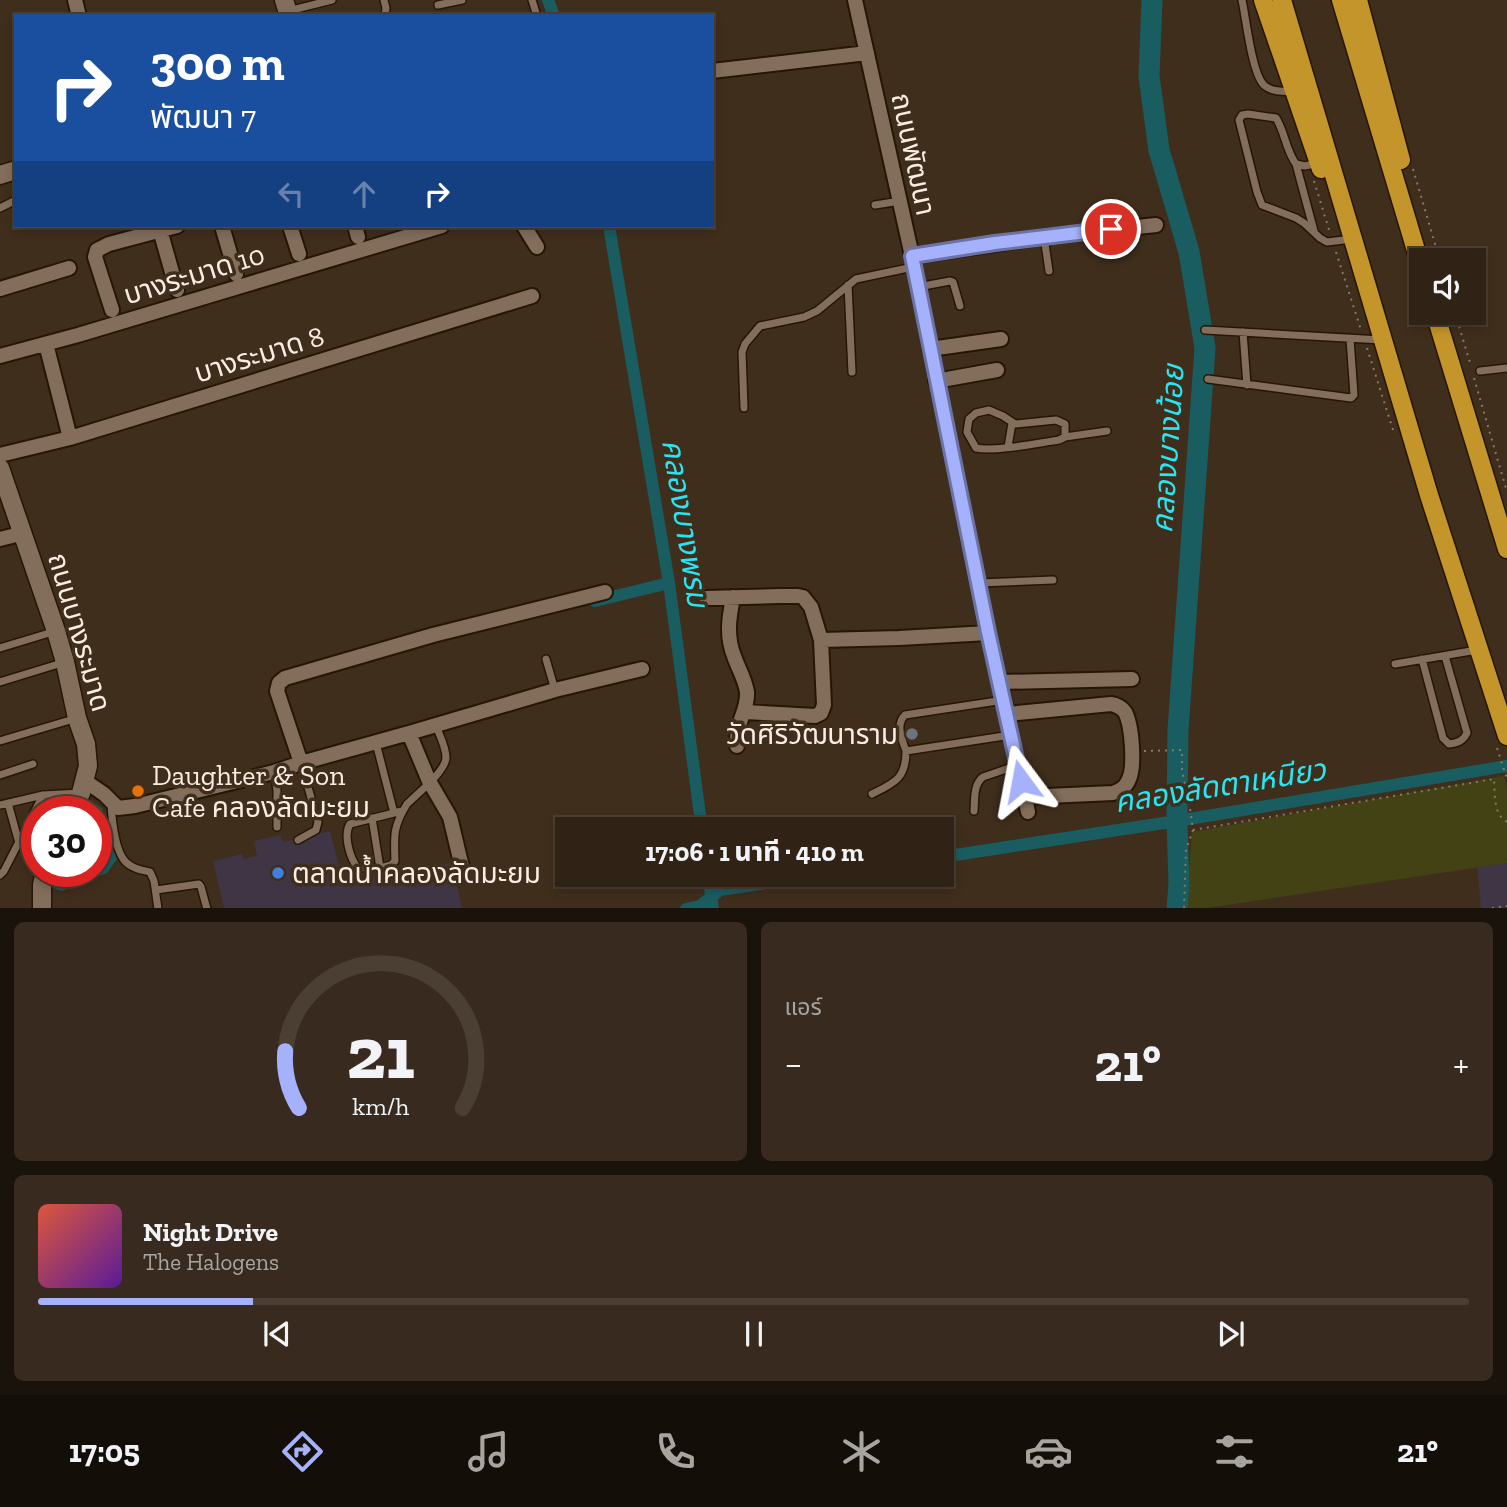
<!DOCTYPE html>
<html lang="th">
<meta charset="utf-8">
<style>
body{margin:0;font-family:"Zilla Slab","Noto Sans Thai",serif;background:#382a1e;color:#f1f3f6;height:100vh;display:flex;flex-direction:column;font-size:26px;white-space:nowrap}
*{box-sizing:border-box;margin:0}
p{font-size:23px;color:#a8a4a0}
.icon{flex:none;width:38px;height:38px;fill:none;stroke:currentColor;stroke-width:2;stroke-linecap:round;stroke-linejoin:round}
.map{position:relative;height:908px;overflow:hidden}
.panel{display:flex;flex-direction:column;gap:14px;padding:14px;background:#1a130c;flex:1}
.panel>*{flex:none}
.guide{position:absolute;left:14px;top:14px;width:700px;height:214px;border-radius:0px;box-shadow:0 4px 10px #0003,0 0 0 2px #4b3f34;background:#1a4fa0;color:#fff;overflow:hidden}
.fabs{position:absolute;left:1409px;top:248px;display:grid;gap:14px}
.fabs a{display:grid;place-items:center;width:77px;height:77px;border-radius:0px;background:#302215;box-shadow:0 4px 10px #0003,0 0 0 2px #4b3f34;font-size:35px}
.speed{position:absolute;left:21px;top:796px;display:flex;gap:14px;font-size:35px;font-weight:700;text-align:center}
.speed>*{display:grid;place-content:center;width:91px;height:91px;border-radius:50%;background:#302215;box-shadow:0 4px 10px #0003,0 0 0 2px #4b3f34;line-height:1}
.speed .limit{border:10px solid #d22;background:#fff;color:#111}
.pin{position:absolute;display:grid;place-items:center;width:60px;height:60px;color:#fff;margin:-30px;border:4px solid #fff;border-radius:50%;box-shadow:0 2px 7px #0007}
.me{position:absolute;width:77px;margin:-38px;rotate:347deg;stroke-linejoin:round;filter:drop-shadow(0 0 5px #0008)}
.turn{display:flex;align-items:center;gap:24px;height:147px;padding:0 21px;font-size:32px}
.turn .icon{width:91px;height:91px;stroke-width:2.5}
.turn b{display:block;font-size:49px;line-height:60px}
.lanes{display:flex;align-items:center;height:66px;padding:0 21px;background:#0003;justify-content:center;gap:35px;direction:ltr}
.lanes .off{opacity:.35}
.big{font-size:52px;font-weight:800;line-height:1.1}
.panel .widget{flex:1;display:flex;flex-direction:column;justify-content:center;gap:10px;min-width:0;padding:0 24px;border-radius:10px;background:#382a1e}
.panel .dial{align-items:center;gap:0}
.dial svg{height:182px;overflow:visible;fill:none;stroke:#4b3f34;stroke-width:7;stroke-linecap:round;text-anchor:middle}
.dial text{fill:#f1f3f6;stroke:none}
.song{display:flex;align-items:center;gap:21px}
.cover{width:84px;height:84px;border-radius:10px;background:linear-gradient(135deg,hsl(10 70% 55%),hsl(270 70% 35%))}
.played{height:7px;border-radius:4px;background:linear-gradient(90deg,#a6b1fc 15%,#4b3f34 15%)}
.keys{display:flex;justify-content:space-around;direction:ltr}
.heat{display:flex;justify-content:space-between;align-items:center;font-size:38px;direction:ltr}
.panel .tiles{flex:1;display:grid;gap:14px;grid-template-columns:1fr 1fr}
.widget:last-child{grid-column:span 2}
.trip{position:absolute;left:555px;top:817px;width:399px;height:70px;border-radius:0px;background:#302215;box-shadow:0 4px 10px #0003,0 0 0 2px #4b3f34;font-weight:800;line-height:70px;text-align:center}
.dock{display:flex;height:112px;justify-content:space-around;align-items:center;background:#130e08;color:#a8a4a0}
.dock .icon{width:49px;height:49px}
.dock .on{color:#a6b1fc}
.dock b{font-size:32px;color:#f1f3f6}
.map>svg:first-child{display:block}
</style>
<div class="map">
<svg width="1507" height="909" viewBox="0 0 1507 909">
<rect width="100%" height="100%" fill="#402e1c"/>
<path fill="#3f3545" d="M330 831 343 882 452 863 462 908H224L213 861 242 854 244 859 257 856 254 841 280 835 283 842Z
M1507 863V908H1481L1477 867Z"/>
<path fill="#424214" d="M1504 776 1507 787V863L1207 908H1186L1192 832Z"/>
<path fill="#1a5d61" d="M94 803 102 808 117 859 107 873 62 891 50 887 58 872H96V812H89Z"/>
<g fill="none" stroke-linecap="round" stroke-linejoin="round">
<path stroke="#1a5d61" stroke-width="12" d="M548 0 554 16
M609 226 669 583 702 830
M595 601 669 583
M942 857 1177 821 1507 766
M708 875 713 909
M686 909 700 906 720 890 821 875"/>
<path stroke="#1a5d61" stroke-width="21" d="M1152 0 1149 76 1159 150 1189 252 1205 348 1178 730 1177 821 1179 883 1177 909"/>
<g stroke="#261605" stroke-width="10">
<path id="service" d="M384 0 386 8 385 16
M532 0 537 16
M1242 0C1246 18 1252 76 1265 86 1273 92 1282 91 1292 92
M438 5 462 0
M288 11 332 0
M1318 163 1305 166 1296 164C1286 151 1285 132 1276 118L1248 114 1242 115 1239 120 1257 192 1262 205 1296 218 1304 223 1320 238 1327 242 1352 239
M1296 164 1314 231
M875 205 900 201
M0 208 16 200
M1044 237 1049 271
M848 285 852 372
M918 287 950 281 953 282 960 306
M1474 289H1481
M1205 330 1382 340
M1243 332 1247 385
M1480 371 1507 368
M1208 379 1351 398 1354 395 1350 339
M744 408 742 352 745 344 760 326 804 317 817 311 856 279 913 267
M989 410 1003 416 1015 424 1056 420 1065 424V437L1059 440C1038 443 995 452 976 448L967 432 969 419 976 413Z
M1065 437 1107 431
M1008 447 1012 423
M979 583 1053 580
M0 648 56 631
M546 659 555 690
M1422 659 1443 738 1449 744C1458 743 1463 741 1467 733L1445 656
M1395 664 1477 650
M0 682 65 662
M1004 700 905 715C895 725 902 739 906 751L1011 735
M0 741 77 718
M376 743 394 813
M274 772 277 790V827
M0 775 33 764
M872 794C894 783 906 779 906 751
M8 803 19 843
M111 804C112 819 114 847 124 860 130 868 141 870 150 872L154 881 158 909
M0 805 43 795 81 793
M974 811C975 799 973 785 983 777L1018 765
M372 818 380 868H358C350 859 343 835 350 824L402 811
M298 840 316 830 318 822 301 763
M380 868 391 865 395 861C394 835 393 827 407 804 417 794 445 772 446 758 446 747 440 736 436 726
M0 875 4 871 43 795
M156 890 199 884 201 887 207 909"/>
</g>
<g stroke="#261605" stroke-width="18">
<path id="minor" d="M75 0 79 16
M855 0 912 256 988 633 1007 714 1011 735 1028 812
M712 71 867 53
M222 226 236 274
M290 226 299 254
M355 226 358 237
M524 226 537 247
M160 230 177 290
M912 256 1044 237 1156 225
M0 289 69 268
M112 310 95 257 97 250 109 244 177 226
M46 344 70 438
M930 349 1001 339
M0 356 78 335 442 226
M936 381 997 370
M0 455 70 438 532 296
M0 539 24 533
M733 597C729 618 726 636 734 656 738 668 745 679 747 692 748 706 741 716 738 729 737 734 737 740 737 746
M706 598 779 596H798L803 597 811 607 821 640 899 638 988 633
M1000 682 1132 679
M745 712 815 716 821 713 824 705 821 640
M1007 714 1111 704C1117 705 1121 707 1125 712 1132 725 1135 766 1129 779 1126 787 1121 790 1113 793L1025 797
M409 733 429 781 450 817 462 867
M301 763 277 691 279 683 285 678 433 635 605 592
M85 781 104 794 118 808 135 806 274 772 301 763 409 733 555 690 642 669"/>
</g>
<g stroke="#261605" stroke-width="21">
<path id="tertiary" d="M284 0 289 16
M0 175 16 170
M0 468 56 631 65 662 77 718 86 744 88 766 81 793 72 812
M42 909V885L45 872"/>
</g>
<g stroke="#261605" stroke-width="21">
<path id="primary" d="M1263 0 1321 169
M1282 0 1429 495 1507 736
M1341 0 1421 267
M1358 0 1401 160
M1435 313 1507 549"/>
</g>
<path stroke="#89796a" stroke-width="2" stroke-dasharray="2 5" stroke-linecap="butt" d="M1413 169 1440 261
M1314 181 1330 233
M1336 252 1361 330
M1455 313 1471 366
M1367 348 1394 433
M1474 378 1507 492
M1497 748 1507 779
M1144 751 1182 750V771L1189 801 1193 830 1186 850 1184 909
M1193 830 1494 779C1495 794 1493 814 1507 822
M59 879 63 872
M1485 909 1507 906"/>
<use href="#service" stroke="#836e5b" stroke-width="7"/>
<use href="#minor" stroke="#836e5b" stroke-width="14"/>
<use href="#tertiary" stroke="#836e5b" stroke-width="18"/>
<use href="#primary" stroke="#c4952a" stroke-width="18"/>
</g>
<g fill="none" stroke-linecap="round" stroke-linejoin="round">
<g stroke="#6c73a4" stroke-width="18">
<path id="route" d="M1021 781 988 632 912 256 995 243 1111 229"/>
</g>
<use href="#route" stroke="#a6b1fc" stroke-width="12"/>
</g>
<circle fill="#6b7280" stroke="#402e1c" stroke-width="2.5" cx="912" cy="734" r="7"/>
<circle fill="#e8710a" stroke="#402e1c" stroke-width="2.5" cx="138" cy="791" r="7"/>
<circle fill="#3f7fe0" stroke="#402e1c" stroke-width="2.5" cx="278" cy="873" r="7"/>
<g text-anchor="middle" stroke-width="7" stroke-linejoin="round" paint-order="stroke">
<g font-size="28" fill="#f9ede3" stroke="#402e1c">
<text transform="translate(914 154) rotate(78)" y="10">ถนนพัฒนา</text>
<text transform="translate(194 274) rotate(-17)" y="10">บางระมาด 10</text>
<text transform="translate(259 354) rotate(-17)" y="10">บางระมาด 8</text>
<text transform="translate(80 632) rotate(74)" y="10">ถนนบางระมาด</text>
</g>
<g font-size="28" fill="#f9ede3" stroke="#402e1c" text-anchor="start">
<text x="898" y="744" text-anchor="end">วัดศิริวัฒนาราม</text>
<text x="152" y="785">Daughter &amp; Son<tspan x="152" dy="32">Cafe คลองลัดมะยม</tspan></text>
<text x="292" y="883">ตลาดน้ำคลองลัดมะยม</text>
</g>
<g font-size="30" font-style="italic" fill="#28e5f1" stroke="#402e1c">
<text transform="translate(1168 449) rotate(-86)" y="10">คลองบางน้อย</text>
<text transform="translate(685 523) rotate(81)" y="10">คลองบางพรม</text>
<text transform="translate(1220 786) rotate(-9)" y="10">คลองลัดตาเหนียว</text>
</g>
</g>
</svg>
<div class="fabs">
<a><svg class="icon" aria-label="sound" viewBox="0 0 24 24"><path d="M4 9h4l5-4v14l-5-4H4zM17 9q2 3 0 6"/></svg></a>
</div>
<div class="speed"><div class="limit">30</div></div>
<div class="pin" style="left:1111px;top:229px;background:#d93025"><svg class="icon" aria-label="arrive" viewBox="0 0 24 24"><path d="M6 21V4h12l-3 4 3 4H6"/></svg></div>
<svg class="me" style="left:1021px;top:781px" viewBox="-20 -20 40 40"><path d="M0-17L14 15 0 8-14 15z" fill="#a6b1fc" stroke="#fff" stroke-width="4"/></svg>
<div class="trip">17:06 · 1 นาที · 410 m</div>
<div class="guide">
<div class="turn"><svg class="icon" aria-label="right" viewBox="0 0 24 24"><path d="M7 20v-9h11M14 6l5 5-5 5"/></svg><div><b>300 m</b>พัฒนา 7</div></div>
<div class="lanes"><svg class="icon off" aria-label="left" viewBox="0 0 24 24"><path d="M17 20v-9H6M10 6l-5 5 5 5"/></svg><svg class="icon off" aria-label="ahead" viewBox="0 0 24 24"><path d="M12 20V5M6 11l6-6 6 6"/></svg><svg class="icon" aria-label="right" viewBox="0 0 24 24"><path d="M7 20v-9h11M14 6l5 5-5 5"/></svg></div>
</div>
</div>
<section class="panel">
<div class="tiles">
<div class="widget dial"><svg viewBox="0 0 100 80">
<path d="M14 69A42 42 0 1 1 86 69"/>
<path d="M14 69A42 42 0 0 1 8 44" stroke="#a6b1fc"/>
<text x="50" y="56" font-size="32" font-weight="700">21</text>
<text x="50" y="72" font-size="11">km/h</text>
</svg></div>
<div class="widget"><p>แอร์</p>
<div class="heat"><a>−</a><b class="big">21°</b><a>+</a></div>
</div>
<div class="widget">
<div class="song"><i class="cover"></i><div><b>Night Drive</b><p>The Halogens</p></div></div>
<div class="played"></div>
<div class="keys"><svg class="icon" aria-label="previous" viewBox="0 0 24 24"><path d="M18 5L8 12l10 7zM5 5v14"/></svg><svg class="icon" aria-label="pause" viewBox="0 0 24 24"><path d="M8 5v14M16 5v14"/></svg><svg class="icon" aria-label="next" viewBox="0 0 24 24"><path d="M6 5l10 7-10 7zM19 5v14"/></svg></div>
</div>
</div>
</section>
<nav class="dock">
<b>17:05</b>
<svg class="icon on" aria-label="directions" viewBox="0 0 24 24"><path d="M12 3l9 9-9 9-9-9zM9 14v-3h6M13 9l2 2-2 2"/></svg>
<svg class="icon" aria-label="music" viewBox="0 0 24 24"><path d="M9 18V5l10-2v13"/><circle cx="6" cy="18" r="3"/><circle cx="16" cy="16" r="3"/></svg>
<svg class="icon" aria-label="phone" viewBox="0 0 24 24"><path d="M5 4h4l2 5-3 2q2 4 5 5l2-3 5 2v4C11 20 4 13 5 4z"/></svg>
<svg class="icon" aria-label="climate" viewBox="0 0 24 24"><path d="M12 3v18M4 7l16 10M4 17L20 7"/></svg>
<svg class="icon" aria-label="car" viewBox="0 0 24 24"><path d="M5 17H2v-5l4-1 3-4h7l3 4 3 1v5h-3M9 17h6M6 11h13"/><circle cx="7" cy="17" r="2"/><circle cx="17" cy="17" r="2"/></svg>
<svg class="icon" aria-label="filters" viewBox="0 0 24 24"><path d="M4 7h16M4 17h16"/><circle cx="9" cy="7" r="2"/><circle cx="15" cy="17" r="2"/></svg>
<b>21°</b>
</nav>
